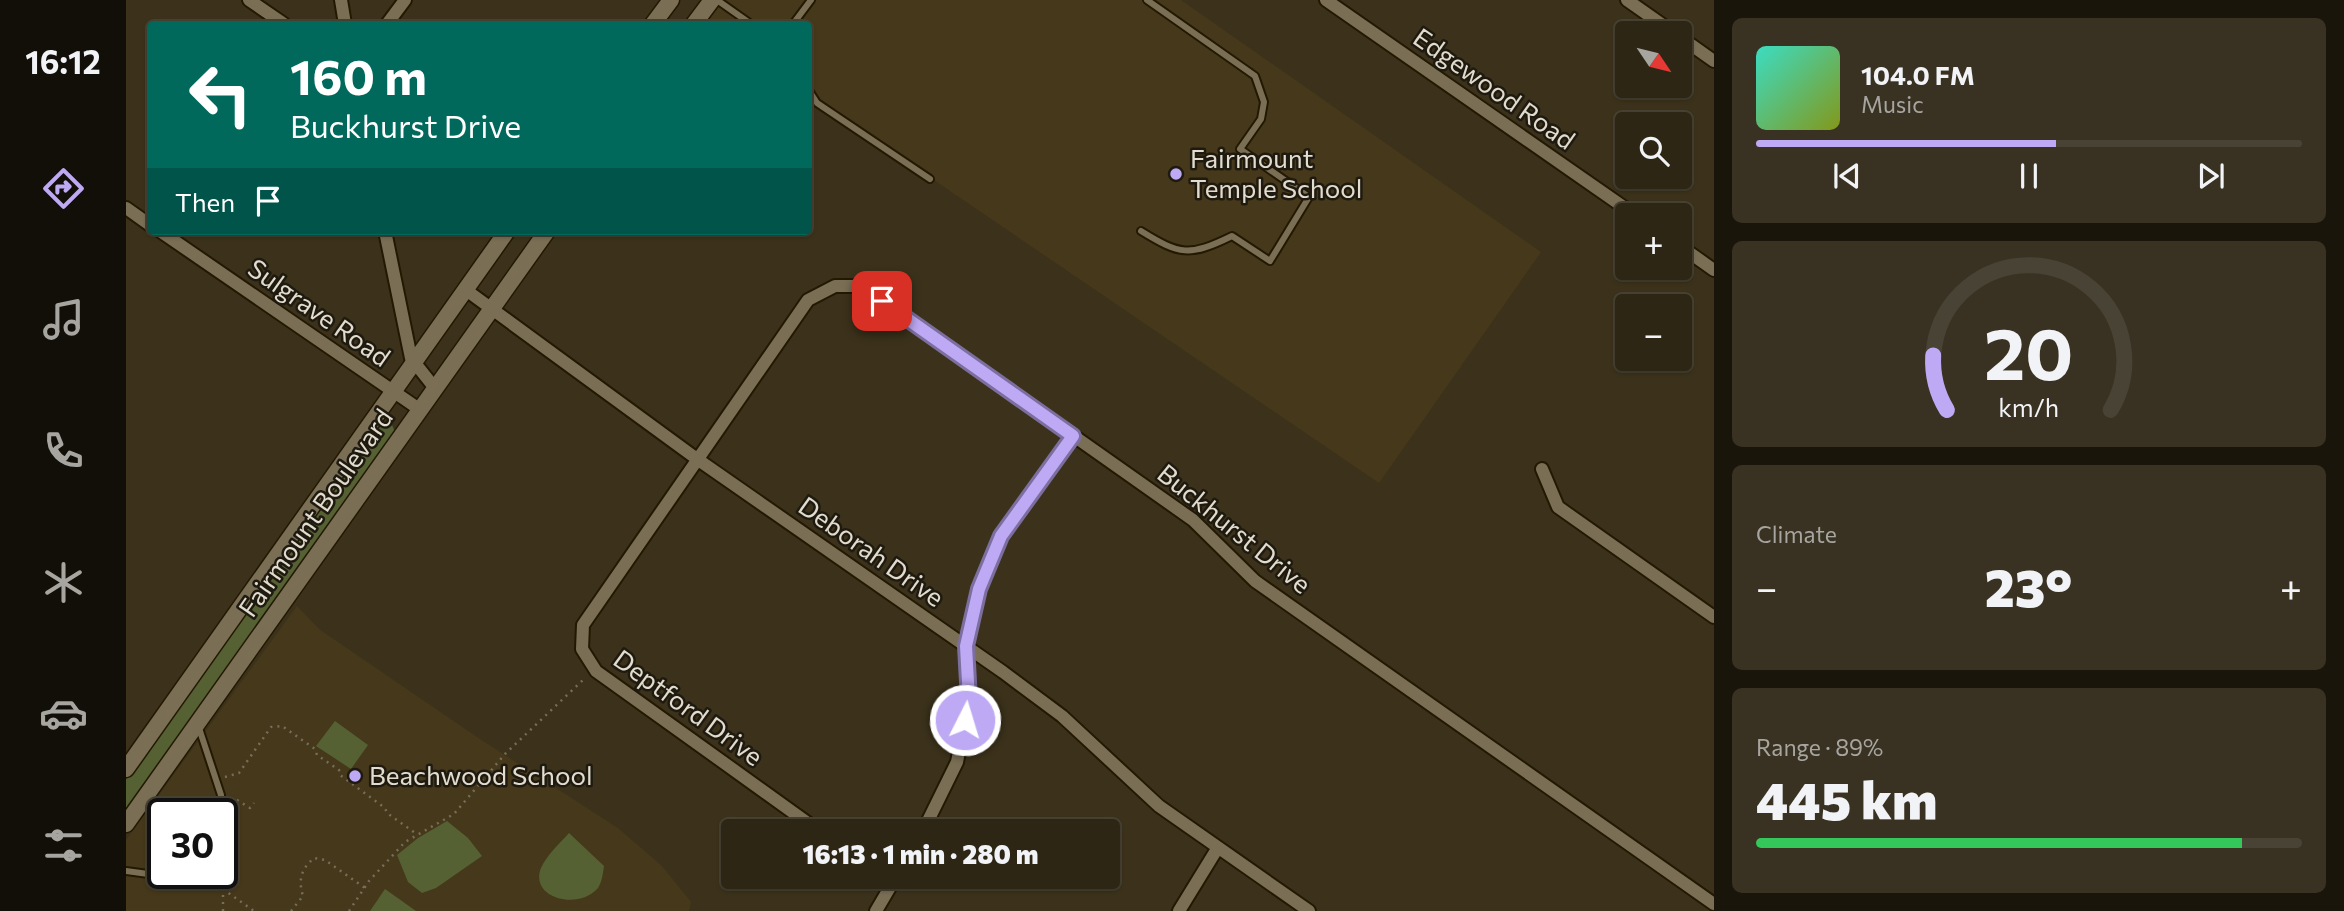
<!DOCTYPE html>
<meta charset="utf-8">
<style>
body{margin:0;font-family:Commissioner,sans-serif;background:#393222;color:#f1f3f6;height:100vh;display:flex;flex-direction:column;font-size:26px;white-space:nowrap}
*{box-sizing:border-box;margin:0}
p{font-size:23px;color:#a7a5a0}
.icon{flex:none;width:38px;height:38px;fill:none;stroke:currentColor;stroke-width:2;stroke-linecap:round;stroke-linejoin:round}
.map{position:relative;flex:1;overflow:hidden}
.sheet{display:flex;flex-direction:column;gap:18px;padding:18px;background:#19150b;width:630px}
.sheet>*{flex:none}
.top-card{position:absolute;left:21px;top:21px;width:665px;height:214px;border-radius:7px;box-shadow:0 2px 5px #0004,0 0 0 2px #484334;background:#00695c;color:#fff;overflow:hidden}
.needle{width:46px;rotate:125deg}
.fabs{position:absolute;left:1489px;top:21px;display:grid;gap:14px}
.fabs a{display:grid;place-items:center;width:77px;height:77px;border-radius:7px;background:#2d2614;box-shadow:0 2px 5px #0004,0 0 0 2px #484334;font-size:35px}
.speed{position:absolute;left:21px;top:798px;display:flex;gap:14px;font-size:35px;font-weight:700;text-align:center}
.speed>*{display:grid;place-content:center;width:91px;height:91px;border-radius:50%;background:#2d2614;box-shadow:0 2px 5px #0004,0 0 0 2px #484334;line-height:1}
.speed .limit{border:4px solid #111;border-radius:10px;background:#fff;color:#111}
.pin{position:absolute;display:grid;place-items:center;width:60px;height:60px;color:#fff;margin:-30px;border-radius:14px;box-shadow:0 4px 10px #0006}
.me{position:absolute;width:77px;margin:-38px;rotate:5deg;stroke-linejoin:round;filter:drop-shadow(0 0 5px #0008)}
.turn{display:flex;align-items:center;gap:24px;height:147px;padding:0 28px;font-size:32px}
.turn .icon{width:91px;height:91px;stroke-width:2.5}
.turn b{display:block;font-size:49px;line-height:60px}
.then{display:flex;align-items:center;height:66px;padding:0 28px;background:#0003;gap:14px;font-size:26px}
.big{font-size:52px;font-weight:800;line-height:1.1}
.sheet .tile{flex:1;display:flex;flex-direction:column;justify-content:center;gap:10px;min-width:0;padding:0 24px;border-radius:10px;background:#393222}
.sheet .dial{align-items:center;gap:0}
.dial svg{height:182px;overflow:visible;fill:none;stroke:#484334;stroke-width:7;stroke-linecap:round;text-anchor:middle}
.dial text{fill:#f1f3f6;stroke:none}
.song{display:flex;align-items:center;gap:21px}
.cover{width:84px;height:84px;border-radius:10px;background:linear-gradient(135deg,hsl(170 70% 55%),hsl(70 70% 35%))}
.played{height:7px;border-radius:4px;background:linear-gradient(90deg,#bea9f4 55%,#484334 55%)}
.keys{display:flex;justify-content:space-around;direction:ltr}
.heat{display:flex;justify-content:space-between;align-items:center;font-size:38px;direction:ltr}
.charge{height:10px;border-radius:5px;background:linear-gradient(90deg,#34c759 89%,#484334 0)}
.trip{position:absolute;left:595px;top:819px;width:399px;height:70px;border-radius:7px;background:#2d2614;box-shadow:0 2px 5px #0004,0 0 0 2px #484334;font-weight:800;line-height:70px;text-align:center}
main{display:flex;flex:1;min-height:0}
.dock{display:flex;flex-direction:column;width:126px;justify-content:space-around;align-items:center;background:#120f08;color:#a7a5a0}
.dock .icon{width:49px;height:49px}
.dock .active{color:#bea9f4}
.dock b{font-size:32px;color:#f1f3f6}
.map>svg:first-child{display:block}
</style>
<main>
<nav class="dock">
<b>16:12</b>
<svg class="icon active" aria-label="directions" viewBox="0 0 24 24"><path d="M12 3l9 9-9 9-9-9zM9 14v-3h6M13 9l2 2-2 2"/></svg>
<svg class="icon" aria-label="music" viewBox="0 0 24 24"><path d="M9 18V5l10-2v13"/><circle cx="6" cy="18" r="3"/><circle cx="16" cy="16" r="3"/></svg>
<svg class="icon" aria-label="phone" viewBox="0 0 24 24"><path d="M5 4h4l2 5-3 2q2 4 5 5l2-3 5 2v4C11 20 4 13 5 4z"/></svg>
<svg class="icon" aria-label="climate" viewBox="0 0 24 24"><path d="M12 3v18M4 7l16 10M4 17L20 7"/></svg>
<svg class="icon" aria-label="car" viewBox="0 0 24 24"><path d="M5 17H2v-5l4-1 3-4h7l3 4 3 1v5h-3M9 17h6M6 11h13"/><circle cx="7" cy="17" r="2"/><circle cx="17" cy="17" r="2"/></svg>
<svg class="icon" aria-label="filters" viewBox="0 0 24 24"><path d="M4 7h16M4 17h16"/><circle cx="9" cy="7" r="2"/><circle cx="15" cy="17" r="2"/></svg>
</nav>
<div class="map">
<svg width="1588" height="911" viewBox="0 0 1588 911">
<rect width="100%" height="100%" fill="#3c321b"/>
<path fill="#46381a" fill-rule="evenodd" d="M586 0H1055L1415 252 1253 483 683 95 682 24H579L572 20Z
M171 606 193 629 351 737 492 828 536 866 565 902 563 911H0V840ZM37 814H96V873H37Z"/>
<path fill="#556133" d="M258 421 266 425 269 432 0 814V779L249 428Z
M209 721 242 745 225 769 190 746Z
M321 821 342 838 356 856 310 888 296 893 282 882 271 855 292 838Z
M443 833 478 866C477 873 476 882 472 888 452 911 403 898 415 868 420 856 434 843 443 833Z
M259 889 290 911H244Z"/>
<g fill="none" stroke-linecap="round" stroke-linejoin="round">
<g stroke="#231903" stroke-width="10">
<path id="service" d="M591 0 625 24
M667 24 685 0
M682 89 691 103 804 179
M1015 231C1054 255 1063 257 1106 236L1144 261 1183 197 1114 149 1135 119 1138 102 1129 76 1021 0
M72 725 95 795 94 814
M0 871 37 876 44 873"/>
</g>
<g stroke="#231903" stroke-width="16">
<path id="minor" d="M123 0 158 24
M215 0 219 24
M1200 0 1509 215
M1501 0 1548 33
M261 24 279 0
M1554 37 1588 61
M0 208 24 225
M34 231 293 409
M259 231 285 358 308 387
M1554 246 1588 270
M340 290 571 459 877 672 936 716 1033 806 1183 911
M1416 469 1432 507 1588 617
M693 831 470 671 456 649 457 625 682 300 709 286H735L1067 520 1129 581 1588 904
M797 831 831 762 843 700 840 646 853 589 875 536 947 436
M750 911 770 877
M1053 911 1091 849"/>
</g>
<g stroke="#231903" stroke-width="19">
<path id="secondary" d="M527 24 545 0
M568 24 586 0
M0 769 381 231
M0 824 421 231"/>
</g>
<path stroke="#766e5a" stroke-width="2.5" stroke-dasharray="2 5" stroke-linecap="butt" d="M99 777 113 773 145 727 156 726 189 749 191 755 213 770 214 775 259 808 261 813 292 835
M104 799 111 800 124 808 128 803
M74 873 128 911
M97 911V889L106 876
M165 911 177 896C172 880 175 869 188 858L199 860 239 888
M223 911 243 881 279 842 328 814 379 754 458 679"/>
<use href="#service" stroke="#7a6e55" stroke-width="6"/>
<use href="#minor" stroke="#7a6e55" stroke-width="12"/>
<use href="#secondary" stroke="#7a6e55" stroke-width="16"/>
</g>
<g fill="none" stroke-linecap="round" stroke-linejoin="round">
<g stroke="#7c6e9f" stroke-width="18">
<path id="route" d="M756 301 947 436 875 536 853 589 840 646 843 700 839 720"/>
</g>
<use href="#route" stroke="#bea9f4" stroke-width="12"/>
</g>
<g fill="#bea9f4" stroke="#1f1a10" stroke-width="2.5">
<circle cx="1050" cy="174" r="7"/>
<circle cx="229" cy="776" r="7"/>
</g>
<g text-anchor="middle" stroke-width="5" stroke-linejoin="round" paint-order="stroke">
<g font-size="26" fill="#e2dcce" stroke="#1f1a10">
<text transform="translate(1368 89) rotate(35)" y="9">Edgewood Road</text>
<text transform="translate(193 313) rotate(35)" y="9">Sulgrave Road</text>
<text transform="translate(190 513) rotate(-55)" y="9">Fairmount Boulevard</text>
<text transform="translate(1108 529) rotate(39)" y="9">Buckhurst Drive</text>
<text transform="translate(745 552) rotate(35)" y="9">Deborah Drive</text>
<text transform="translate(562 708) rotate(36)" y="9">Deptford Drive</text>
</g>
<g font-size="26" fill="#e2dcce" stroke="#1f1a10" text-anchor="start">
<text x="1064" y="168">Fairmount<tspan x="1064" dy="30">Temple School</tspan></text>
<text x="243" y="785">Beachwood School</text>
</g>
</g>
</svg>
<div class="fabs">
<a><svg class="needle" viewBox="-14 -14 28 28"><path d="M0-13l5 13h-10z" fill="#e53935"/><path d="M0 13l5-13h-10z" fill="#a7a5a0"/></svg></a>
<a><svg class="icon" aria-label="search" viewBox="0 0 24 24"><circle cx="10" cy="10" r="6"/><path d="M15 15l6 6"/></svg></a>
<a>+</a>
<a>−</a>
</div>
<div class="speed"><div class="limit">30</div></div>
<div class="pin" style="left:756px;top:301px;background:#d93025"><svg class="icon" aria-label="arrive" viewBox="0 0 24 24"><path d="M6 21V4h12l-3 4 3 4H6"/></svg></div>
<svg class="me" style="left:839px;top:720px" viewBox="-20 -20 40 40"><circle r="17" fill="#bea9f4" stroke="#fff" stroke-width="3"/><path d="M0-11L8 9 0 5-8 9z" fill="#fff"/></svg>
<div class="trip">16:13 · 1 min · 280 m</div>
<div class="top-card">
<div class="turn"><svg class="icon" aria-label="left" viewBox="0 0 24 24"><path d="M17 20v-9H6M10 6l-5 5 5 5"/></svg><div><b>160 m</b>Buckhurst Drive</div></div>
<div class="then">Then<svg class="icon" aria-label="arrive" viewBox="0 0 24 24"><path d="M6 21V4h12l-3 4 3 4H6"/></svg></div>
</div>
</div>
<section class="sheet">
<div class="tile">
<div class="song"><i class="cover"></i><div><b>104.0 FM</b><p>Music</p></div></div>
<div class="played"></div>
<div class="keys"><svg class="icon" aria-label="previous" viewBox="0 0 24 24"><path d="M18 5L8 12l10 7zM5 5v14"/></svg><svg class="icon" aria-label="pause" viewBox="0 0 24 24"><path d="M8 5v14M16 5v14"/></svg><svg class="icon" aria-label="next" viewBox="0 0 24 24"><path d="M6 5l10 7-10 7zM19 5v14"/></svg></div>
</div>
<div class="tile dial"><svg viewBox="0 0 100 80">
<path d="M14 69A42 42 0 1 1 86 69"/>
<path d="M14 69A42 42 0 0 1 8 45" stroke="#bea9f4"/>
<text x="50" y="56" font-size="32" font-weight="700">20</text>
<text x="50" y="72" font-size="11">km/h</text>
</svg></div>
<div class="tile"><p>Climate</p>
<div class="heat"><a>−</a><b class="big">23°</b><a>+</a></div>
</div>
<div class="tile"><p>Range · 89%</p><b class="big">445 km</b><div class="charge"></div></div>
</section>
</main>
